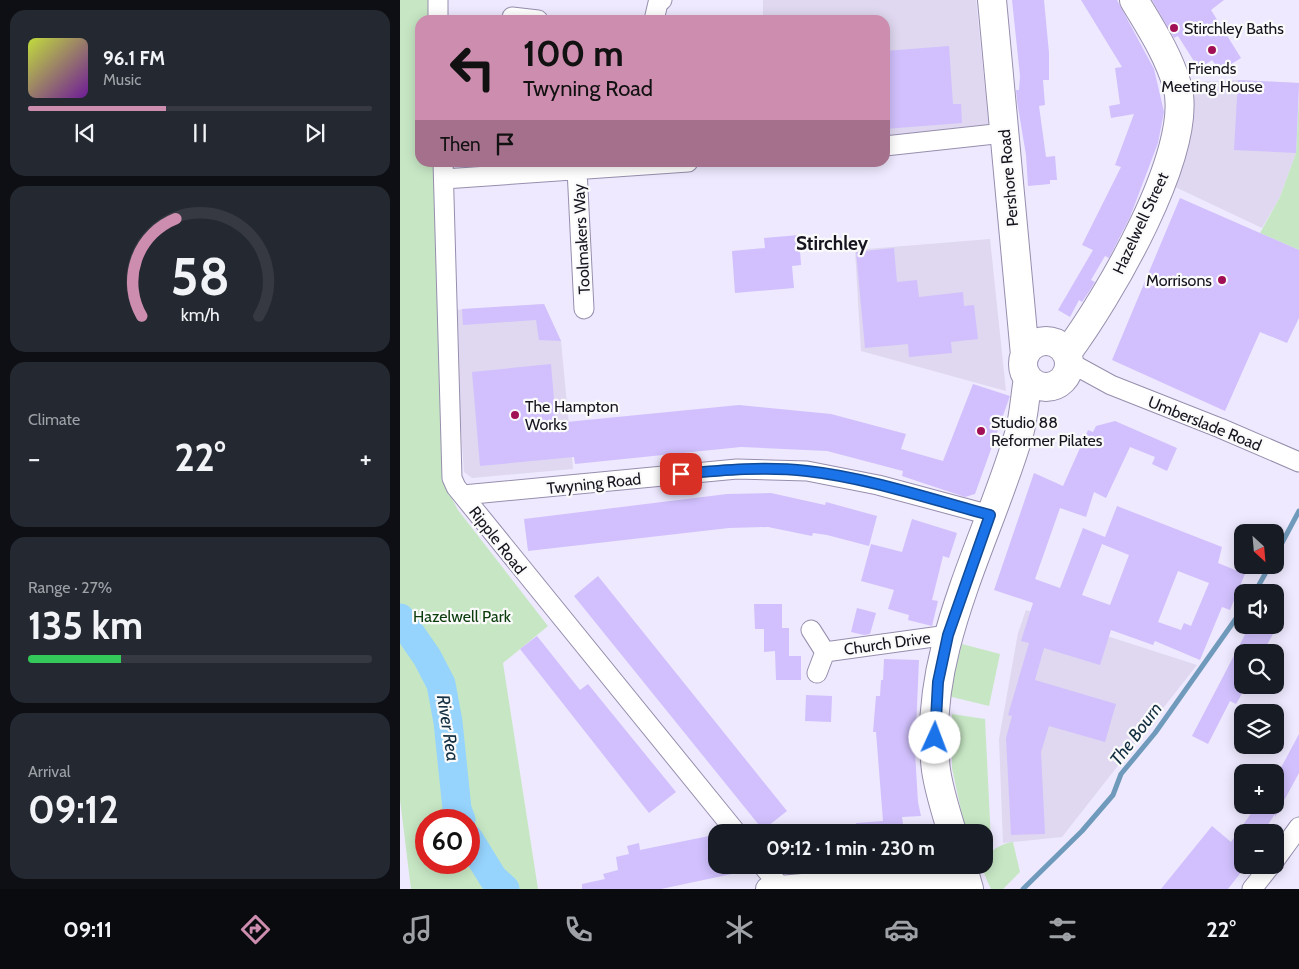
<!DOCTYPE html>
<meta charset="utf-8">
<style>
body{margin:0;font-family:Cabin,sans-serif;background:#242831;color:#f1f3f6;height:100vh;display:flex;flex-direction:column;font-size:19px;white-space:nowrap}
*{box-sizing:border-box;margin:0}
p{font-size:16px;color:#9ea1a6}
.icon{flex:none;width:28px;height:28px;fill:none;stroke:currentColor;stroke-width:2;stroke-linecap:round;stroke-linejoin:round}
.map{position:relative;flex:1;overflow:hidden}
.panel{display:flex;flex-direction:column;gap:10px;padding:10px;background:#0d0f14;width:400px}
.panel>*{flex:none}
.top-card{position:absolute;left:15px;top:15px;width:475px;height:152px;border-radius:15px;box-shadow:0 2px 12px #0003;background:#cd8dae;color:#111;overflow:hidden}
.needle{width:32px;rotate:154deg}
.controls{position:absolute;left:834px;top:524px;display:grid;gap:10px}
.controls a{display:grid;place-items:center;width:50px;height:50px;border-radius:10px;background:#171b24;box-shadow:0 2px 12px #0003;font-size:25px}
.speed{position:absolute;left:15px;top:809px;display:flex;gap:10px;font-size:25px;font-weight:700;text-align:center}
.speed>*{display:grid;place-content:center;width:65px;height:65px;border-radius:50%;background:#171b24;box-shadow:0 2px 12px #0003;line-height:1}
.speed .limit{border:8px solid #d22;background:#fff;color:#111}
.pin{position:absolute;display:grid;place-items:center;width:42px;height:42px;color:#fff;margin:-21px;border-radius:10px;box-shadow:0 2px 8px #0006}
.me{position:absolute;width:55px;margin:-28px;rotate:2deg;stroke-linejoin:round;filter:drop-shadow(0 0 4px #0008)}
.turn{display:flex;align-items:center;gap:18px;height:105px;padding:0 25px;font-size:22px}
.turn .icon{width:65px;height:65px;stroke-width:2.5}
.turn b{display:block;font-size:35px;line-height:42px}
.then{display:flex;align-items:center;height:48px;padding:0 25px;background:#0003;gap:10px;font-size:19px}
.big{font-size:38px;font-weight:700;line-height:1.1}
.panel .card{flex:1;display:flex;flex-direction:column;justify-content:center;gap:8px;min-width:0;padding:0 18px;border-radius:15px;background:#242831}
.panel .dial{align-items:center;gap:0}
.dial svg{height:130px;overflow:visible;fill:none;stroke:#363941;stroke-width:7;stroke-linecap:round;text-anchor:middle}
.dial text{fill:#f1f3f6;stroke:none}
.song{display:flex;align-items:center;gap:15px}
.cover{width:60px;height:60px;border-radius:8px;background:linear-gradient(135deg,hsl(70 70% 55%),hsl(280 70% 35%))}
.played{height:5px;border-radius:2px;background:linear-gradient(90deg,#cd8dae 40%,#363941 40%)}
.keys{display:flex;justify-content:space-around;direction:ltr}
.heat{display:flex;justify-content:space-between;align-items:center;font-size:28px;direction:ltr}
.charge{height:8px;border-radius:4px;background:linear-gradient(90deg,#34c759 27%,#363941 0)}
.trip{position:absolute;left:308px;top:824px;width:285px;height:50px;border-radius:15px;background:#171b24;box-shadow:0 2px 12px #0003;font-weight:700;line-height:50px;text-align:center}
.menu{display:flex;height:80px;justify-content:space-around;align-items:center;background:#090b0e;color:#9ea1a6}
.menu .icon{width:35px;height:35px}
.menu .on{color:#cd8dae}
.menu b{font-size:22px;color:#f1f3f6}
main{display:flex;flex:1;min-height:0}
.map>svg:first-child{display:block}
</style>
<main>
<section class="panel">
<div class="card">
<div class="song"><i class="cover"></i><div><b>96.1 FM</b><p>Music</p></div></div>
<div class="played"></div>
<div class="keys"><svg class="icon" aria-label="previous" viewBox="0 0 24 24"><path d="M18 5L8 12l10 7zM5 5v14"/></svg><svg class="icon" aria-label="pause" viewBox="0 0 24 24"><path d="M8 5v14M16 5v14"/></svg><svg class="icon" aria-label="next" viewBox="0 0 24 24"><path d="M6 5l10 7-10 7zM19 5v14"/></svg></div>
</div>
<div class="card dial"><svg viewBox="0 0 100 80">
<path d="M14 69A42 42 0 1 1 86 69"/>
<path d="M14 69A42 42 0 0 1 35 9" stroke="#cd8dae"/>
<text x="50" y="56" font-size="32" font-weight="700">58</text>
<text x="50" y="72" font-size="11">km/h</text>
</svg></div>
<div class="card"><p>Climate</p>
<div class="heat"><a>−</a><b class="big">22°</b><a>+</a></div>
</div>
<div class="card"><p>Range · 27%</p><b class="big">135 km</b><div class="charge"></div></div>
<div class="card"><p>Arrival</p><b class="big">09:12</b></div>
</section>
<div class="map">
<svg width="899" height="889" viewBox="0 0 899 889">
<rect width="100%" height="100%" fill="#eee9fe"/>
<path fill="#dfd8f0" d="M363 0H576L589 130 485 140V20H363Z
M838 80 899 83 896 153 880 197 862 228 771 185 791 114 790 82Z
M590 239 606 391 461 351 455 250Z
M144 304 161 341 173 469 72 478 64 472 53 310Z
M626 610 797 665 662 837 603 843 599 739 618 633Z"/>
<path fill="#c7e7c4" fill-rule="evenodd" d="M0 0H28V20H20V162L33 163 49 493 58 510 148 626 103 663 138 889H11L0 800ZM26 820H69V862H26Z
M899 97V250L860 233 880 197 896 153Z
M562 644 600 654 589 706 548 696Z
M552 714 585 719 591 841 584 849V832H568L564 825 552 768Z
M613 842 620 872 603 889H591C588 882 583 873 583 866 582 855 601 843 613 842Z"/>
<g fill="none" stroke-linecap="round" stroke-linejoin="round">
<path stroke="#709abb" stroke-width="5" d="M875 556 899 511
M855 592 870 565
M623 889 682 831 713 795 721 774 755 733 842 610"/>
<path stroke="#96d4fe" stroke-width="29" d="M0 618 27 657 41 684 48 722 57 809 61 820
M69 839 93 878 105 889"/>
</g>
<path fill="#d1c0fd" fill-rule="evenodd" d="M612 0H644L649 53V80H643L645 105 639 106 646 157 655 156 657 180H650V184L628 186 626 155 617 101 616 90H619L620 76Z
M681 0H717L754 69 764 112 758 143 730 217 709 258 705 256 691 280 695 282 690 290 682 302 679 300 670 317 658 310 693 250 682 245 721 167 715 165 734 114 711 118 709 106 720 104 715 68 722 67Z
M752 0H824L811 10 841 58 820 71 812 60 799 69 778 36 774 38Z
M549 46 553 104H561L562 123 485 129V51Z
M838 80 899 83 896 153 834 150Z
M780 198 899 250V318L887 343 860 332 825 411 712 360Z
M399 235 401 265 392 266 394 288 335 293 332 251 365 248 364 238Z
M494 248 497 282 517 280 519 297 563 292 564 306 574 305 578 339 551 342 552 353 509 357 508 344 465 348 456 252Z
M144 304 161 341 139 340 136 320 63 325 62 309Z
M151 364 156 423 339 405 431 414 506 434 501 449 543 461 573 384 610 396 575 494 565 497 502 476 503 471 427 451 341 447 175 464 174 457 80 466 72 372Z
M715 421 777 448 767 471 752 464 755 457 730 447 706 498 694 492 686 517 660 508 635 579 660 588 683 528 705 537 717 506 822 547 818 563 845 574 830 610 822 607 800 660 755 641 753 645 711 630 700 665 644 648 635 680 716 704 705 742 649 726 641 752 645 834 611 835 606 738 612 716 608 715 629 643 621 641 633 603 594 590 634 473 663 486 688 430 693 432 696 426ZM702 544 729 555 710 605 682 595ZM778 571 809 583 791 626 784 623 781 630 758 622Z
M371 493 425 505 426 502 477 516 469 546 427 535 413 533 412 536 368 527 329 528 128 551 124 519 327 494Z
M512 519 557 533 549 558 543 556 532 600 538 601 532 626 508 620 509 615 488 609 494 590 461 581 471 544 502 552Z
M198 576 387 811 363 830 174 596Z
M354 604H382V628H389V656H401V680H376L375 651 364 652V629H355Z
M457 608 476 613 470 634 464 635 451 632Z
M850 625H855L873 634 863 652H842L843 692 836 704 830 701 808 744 792 736Z
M137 636 180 690 188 684 276 792 249 813 120 649Z
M484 659 519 660 515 752 518 802 521 816 502 817 504 832H456V823L483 821 476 732H473L476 696H480L481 680H483Z
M406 695 432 696 431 722 405 721Z
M899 734V773L875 817V814L863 832H842V871L828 889H761L812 826 831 842 857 805H875V779Z
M309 836 314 856 316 855V865H346V871L261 889H182V884L205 879 203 874 218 870 216 857 229 854 227 846 239 843 240 850Z"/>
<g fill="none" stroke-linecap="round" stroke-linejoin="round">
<g stroke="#978eae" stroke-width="21">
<path id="minor" d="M38 0V20
M112 17 138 20
M254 20 258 3 262 0
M485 146 604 133
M43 162 52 478 56 487 336 832
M177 169 184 309
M44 179 288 162
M669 362 711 385 820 428 899 462
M63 495 337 469 407 471 478 485 590 515
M411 630 425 652 417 673
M425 652 548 635
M875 860 899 827
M362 865 380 886
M852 889 871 865"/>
</g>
<g stroke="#978eae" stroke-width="26">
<path id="tertiary" d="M368 889 414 885 567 883"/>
</g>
<g stroke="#978eae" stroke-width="30">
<path id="primary" d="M592 0 625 355
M623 364a23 23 0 1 1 46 0a23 23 0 1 1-46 0Z
M667 353C706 301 796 150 777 85 768 54 750 27 734 0
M552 832C546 812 539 791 536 770 521 653 587 543 619 434 624 416 625 396 628 378
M562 865 569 889"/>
</g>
<use href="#minor" stroke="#fff" stroke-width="19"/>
<use href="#tertiary" stroke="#fff" stroke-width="24"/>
<use href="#primary" stroke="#fff" stroke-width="28"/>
</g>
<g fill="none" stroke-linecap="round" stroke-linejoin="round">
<g stroke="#114b97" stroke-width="12">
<path id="route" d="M281 474C323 470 366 466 407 471 469 478 530 499 590 515L548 635 538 682 535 738"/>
</g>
<use href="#route" stroke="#1a73e8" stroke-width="9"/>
</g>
<g fill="#a11055" stroke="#fafafa" stroke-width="2">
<circle cx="774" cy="28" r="5"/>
<circle cx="812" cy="50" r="5"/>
<circle cx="822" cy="280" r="5"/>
<circle cx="115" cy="415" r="5"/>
<circle cx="581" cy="431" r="5"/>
</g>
<g text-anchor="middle" stroke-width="4.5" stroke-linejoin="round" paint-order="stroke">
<g font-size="16" fill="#17141f" stroke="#fafafa" text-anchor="start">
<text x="784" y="34">Stirchley Baths</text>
<text x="812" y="74" text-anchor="middle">Friends<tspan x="812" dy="18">Meeting House</tspan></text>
<text x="812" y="286" text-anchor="end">Morrisons</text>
<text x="125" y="412">The Hampton<tspan x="125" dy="18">Works</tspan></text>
<text x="591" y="428">Studio 88<tspan x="591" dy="18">Reformer Pilates</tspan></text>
</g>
<g font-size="16" fill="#17141f" stroke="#fafafa">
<text transform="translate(608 178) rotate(-95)" y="6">Pershore Road</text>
<text transform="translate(740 223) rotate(-65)" y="6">Hazelwell Street</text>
<text transform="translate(181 239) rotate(-93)" y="6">Toolmakers Way</text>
<text transform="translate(805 423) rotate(22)" y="6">Umberslade Road</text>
<text transform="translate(194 483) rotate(-6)" y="6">Twyning Road</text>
<text transform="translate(98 540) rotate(52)" y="6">Ripple Road</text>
<text transform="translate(487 643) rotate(-8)" y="6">Church Drive</text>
</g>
<g font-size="16" fill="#0b3c0b" stroke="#fafafa">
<text x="62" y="622">Hazelwell Park</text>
</g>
<g font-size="18" font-style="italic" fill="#132f41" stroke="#fafafa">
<text transform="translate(48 728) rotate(81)" y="6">River Rea</text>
<text transform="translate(736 734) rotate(-53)" y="6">The Bourn</text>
</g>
<g font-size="19" font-weight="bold" fill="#17141f" stroke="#fafafa">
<text x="432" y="250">Stirchley</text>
</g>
</g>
</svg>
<div class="controls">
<a><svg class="needle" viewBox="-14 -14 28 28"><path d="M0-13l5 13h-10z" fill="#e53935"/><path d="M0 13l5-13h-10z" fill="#9ea1a6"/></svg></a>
<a><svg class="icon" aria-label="sound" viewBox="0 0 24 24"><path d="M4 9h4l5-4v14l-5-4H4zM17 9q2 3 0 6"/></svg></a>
<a><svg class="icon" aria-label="search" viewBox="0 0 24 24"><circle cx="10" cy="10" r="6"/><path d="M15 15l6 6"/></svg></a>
<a><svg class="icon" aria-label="layers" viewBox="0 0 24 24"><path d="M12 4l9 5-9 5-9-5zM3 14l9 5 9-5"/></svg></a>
<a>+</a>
<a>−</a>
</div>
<div class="speed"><div class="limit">60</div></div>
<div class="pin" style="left:281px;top:474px;background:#d93025"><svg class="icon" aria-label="arrive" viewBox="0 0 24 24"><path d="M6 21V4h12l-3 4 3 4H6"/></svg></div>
<svg class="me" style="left:535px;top:738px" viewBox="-20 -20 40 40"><circle r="19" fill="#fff"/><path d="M0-13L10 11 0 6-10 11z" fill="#1a73e8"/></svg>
<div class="trip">09:12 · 1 min · 230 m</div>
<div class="top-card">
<div class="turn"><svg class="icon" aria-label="left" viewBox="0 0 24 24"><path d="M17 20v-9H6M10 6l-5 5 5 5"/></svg><div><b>100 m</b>Twyning Road</div></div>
<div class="then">Then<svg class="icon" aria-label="arrive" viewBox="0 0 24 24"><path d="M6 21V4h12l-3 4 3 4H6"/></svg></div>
</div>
</div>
</main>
<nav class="menu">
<b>09:11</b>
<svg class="icon on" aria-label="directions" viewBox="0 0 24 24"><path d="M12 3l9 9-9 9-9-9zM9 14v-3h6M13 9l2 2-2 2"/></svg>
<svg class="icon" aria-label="music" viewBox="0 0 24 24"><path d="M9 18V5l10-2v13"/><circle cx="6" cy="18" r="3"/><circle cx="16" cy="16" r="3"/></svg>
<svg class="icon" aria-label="phone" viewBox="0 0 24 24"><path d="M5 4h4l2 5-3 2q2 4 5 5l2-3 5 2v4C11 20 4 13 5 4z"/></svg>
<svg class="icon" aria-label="climate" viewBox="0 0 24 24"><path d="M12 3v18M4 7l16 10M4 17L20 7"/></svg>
<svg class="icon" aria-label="car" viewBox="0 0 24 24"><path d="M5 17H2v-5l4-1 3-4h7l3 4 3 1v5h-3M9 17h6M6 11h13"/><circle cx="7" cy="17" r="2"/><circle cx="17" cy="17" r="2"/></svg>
<svg class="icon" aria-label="filters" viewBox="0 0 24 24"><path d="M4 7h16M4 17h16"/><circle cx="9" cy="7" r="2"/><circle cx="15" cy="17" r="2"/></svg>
<b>22°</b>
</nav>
